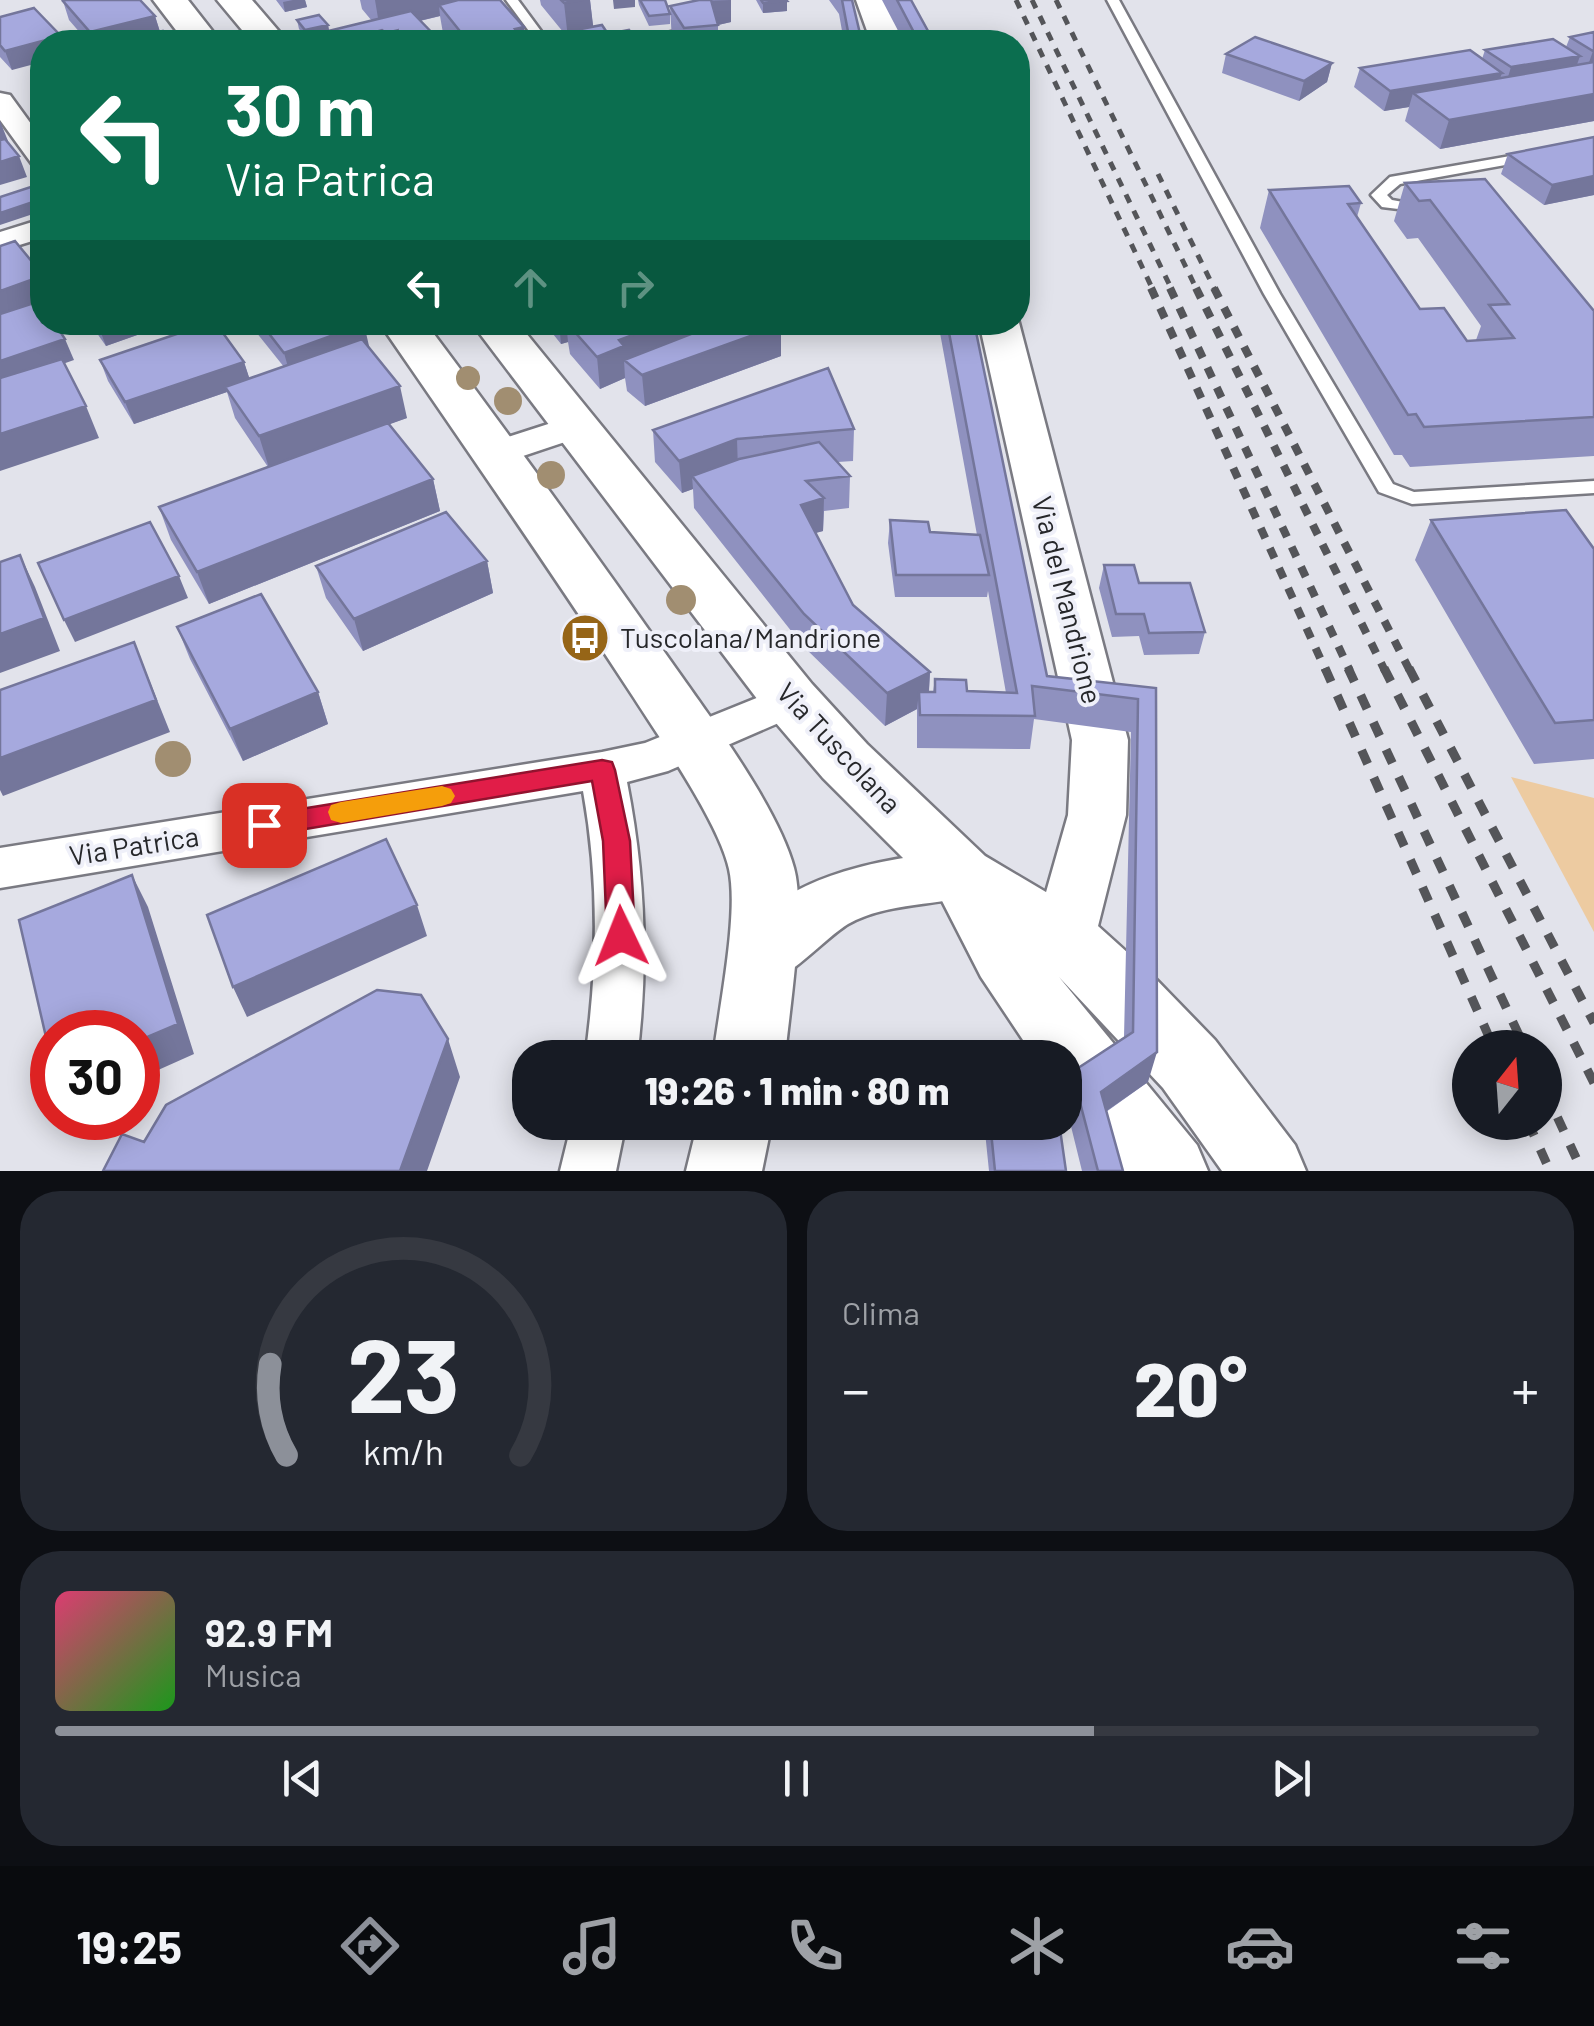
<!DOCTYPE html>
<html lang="it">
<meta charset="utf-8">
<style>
body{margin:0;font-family:Barlow,sans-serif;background:#242831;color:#f1f3f6;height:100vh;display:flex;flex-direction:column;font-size:38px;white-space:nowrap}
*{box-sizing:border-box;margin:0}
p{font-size:32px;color:#9ea1a6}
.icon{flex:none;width:55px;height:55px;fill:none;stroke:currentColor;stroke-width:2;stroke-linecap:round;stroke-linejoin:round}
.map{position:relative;height:1171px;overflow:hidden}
.details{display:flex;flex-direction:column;gap:20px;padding:20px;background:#0d0f14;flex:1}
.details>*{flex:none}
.banner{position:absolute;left:30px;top:30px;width:1000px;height:305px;border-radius:40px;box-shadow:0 5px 25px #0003;background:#0b6e4f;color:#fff;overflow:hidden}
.needle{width:65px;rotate:17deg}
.tools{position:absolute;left:1452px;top:1030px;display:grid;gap:20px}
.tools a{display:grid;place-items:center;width:110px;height:110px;border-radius:50%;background:#171b24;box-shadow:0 5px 25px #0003;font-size:50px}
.speed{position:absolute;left:30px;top:1010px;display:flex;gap:20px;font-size:50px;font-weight:700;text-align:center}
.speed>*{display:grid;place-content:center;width:130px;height:130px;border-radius:50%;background:#171b24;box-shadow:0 5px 25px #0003;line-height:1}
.speed .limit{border:15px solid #d22;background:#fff;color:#111}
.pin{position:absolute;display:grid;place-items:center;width:85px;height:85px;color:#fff;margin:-42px;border-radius:20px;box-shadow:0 5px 15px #0006}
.me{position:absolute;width:110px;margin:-55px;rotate:358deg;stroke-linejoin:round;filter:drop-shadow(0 0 8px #0008)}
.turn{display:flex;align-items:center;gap:35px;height:210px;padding:0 30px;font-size:45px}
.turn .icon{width:130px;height:130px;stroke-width:2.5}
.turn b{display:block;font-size:70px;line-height:85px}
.lanes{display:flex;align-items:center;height:95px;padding:0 30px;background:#0003;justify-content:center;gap:50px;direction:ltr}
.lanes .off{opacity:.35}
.big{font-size:75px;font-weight:800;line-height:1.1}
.details .widget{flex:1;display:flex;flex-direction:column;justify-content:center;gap:15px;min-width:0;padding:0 35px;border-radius:40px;background:#242831}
.details .dial{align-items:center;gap:0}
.dial svg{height:260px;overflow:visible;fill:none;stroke:#363941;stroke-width:7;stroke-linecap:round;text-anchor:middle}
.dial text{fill:#f1f3f6;stroke:none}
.song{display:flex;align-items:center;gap:30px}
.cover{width:120px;height:120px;border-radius:15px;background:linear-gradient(135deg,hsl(340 70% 55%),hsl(120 70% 35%))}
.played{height:10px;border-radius:5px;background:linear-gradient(90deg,#8c9099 70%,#363941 70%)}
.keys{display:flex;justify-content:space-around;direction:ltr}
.heat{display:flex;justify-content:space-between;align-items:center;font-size:55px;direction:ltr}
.details .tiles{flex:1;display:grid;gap:20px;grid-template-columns:1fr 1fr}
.widget:last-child{grid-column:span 2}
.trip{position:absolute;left:512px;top:1040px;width:570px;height:100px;border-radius:40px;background:#171b24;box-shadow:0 5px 25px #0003;font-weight:800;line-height:100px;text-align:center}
.tabs{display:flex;height:160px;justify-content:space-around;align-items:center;background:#090b0e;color:#9ea1a6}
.tabs .icon{width:70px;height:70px}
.tabs .active{color:#8c9099}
.tabs b{font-size:45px;color:#f1f3f6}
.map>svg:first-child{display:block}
</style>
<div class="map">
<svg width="1594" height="1171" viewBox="0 0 1594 1171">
<rect width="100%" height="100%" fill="#e2e3eb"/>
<path fill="#edcba1" d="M1511 777 1594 798V932Z"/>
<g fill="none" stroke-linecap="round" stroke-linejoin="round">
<g stroke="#7a7a82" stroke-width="5">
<path id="service" d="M506 0H518L549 42H537Z
M1107 0H1119L1280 294 1393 484 1414 492 1594 481V493L1412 504 1379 492 1264 294Z
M679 30 685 34 683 37 654 42H631Z
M1533 152 1540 156 1538 159 1400 184 1387 195 1392 200 1431 207V213L1382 207 1371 195 1390 177Z"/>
</g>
<g stroke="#7a7a82" stroke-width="5">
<path id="minor" d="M0 93 10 95 42 139V166L32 164 0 120Z
M42 219V238L0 251V232Z
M573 416 586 419 591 427 586 435 496 465 483 461 478 453 483 445Z
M791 684 806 689 813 700 806 711 668 771 627 782C645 874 649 964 637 1058H585C598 968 599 880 583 791L0 888V848L602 752 645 743Z
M572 1122H626L616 1171H560Z"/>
</g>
<g stroke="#7a7a82" stroke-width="5">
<path id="tertiary" d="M856 0H886L903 42H871Z
M1018 319 1128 740 1126 815 1095 938 1086 957 1064 965 1042 957 1033 938 1068 815 1072 740 979 322H1018Z
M962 850 983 858 992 875 983 892C939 907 889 901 848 924 826 937 783 985 760 985 754 985 744 979 738 977L729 958C768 875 881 859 962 850Z"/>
</g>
<g stroke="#7a7a82" stroke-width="5">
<path id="primary" d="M153 0H188L221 42H185Z
M217 0H252L288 42H252Z
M379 322H425C509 434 590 546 670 660 708 714 778 807 794 868 806 911 789 1010 785 1058H713C719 1009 739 913 729 869 719 823 661 740 634 698 551 571 465 447 379 322Z
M471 322H517L812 684 867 744 985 856 1088 917 1149 972 1215 1040 1295 1145 1306 1171H1222L1163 1088 1059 977 1197 1145 1208 1171H1123L1065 1097V1058H1035L981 977 938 893 823 778 770 716Z
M698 1122H772L762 1171H686Z"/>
</g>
<use href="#service" fill="#fff" fill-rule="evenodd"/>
<use href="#minor" fill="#fff" fill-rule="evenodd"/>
<use href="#tertiary" fill="#fff" fill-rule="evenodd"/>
<use href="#primary" fill="#fff" fill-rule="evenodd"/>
<path stroke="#545559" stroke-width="5" stroke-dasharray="9 9" stroke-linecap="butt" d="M1016 0 1153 290
M1032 0 1172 290
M1056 0 1197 290
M1158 174 1215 290"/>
<path stroke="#545559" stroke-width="8" stroke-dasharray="11 11" stroke-linecap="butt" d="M1151 288 1326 671
M1170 288 1350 671
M1196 288 1385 671
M1214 288 1410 671"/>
<path stroke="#545559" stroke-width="9" stroke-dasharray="15 15" stroke-linecap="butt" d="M1325 668 1494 1048
M1348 668 1525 1048
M1384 668 1594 1083
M1409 668 1594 1023
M1545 1090 1582 1171
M1528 1122 1550 1171"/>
</g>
<g fill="#a18e71">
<circle cx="468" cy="378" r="12"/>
<circle cx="508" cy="401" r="14"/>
<circle cx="551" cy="475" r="14"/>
<circle cx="681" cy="600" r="15"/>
<circle cx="173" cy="759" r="18"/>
</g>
<path fill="#8f91bf" d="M276 0H305L307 7 285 12Z
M360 0H500L524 27 526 42H447L444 39 440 16 420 21 441 42H318L317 38 308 40 299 29 297 20 328 25 329 31 372 21 362 9Z
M540 0H590L593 27 608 34 635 38 648 42H582L581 35 568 38 541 5Z
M638 0H665L670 14V24L649 26 639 5Z
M694 0H731V22L718 25V42H673L672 41 670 6 694 2Z
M756 0H786L787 11 763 13Z
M829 0H852L862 42H844L839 14Z
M882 0H911L934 42H904Z
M63 1 155 16 160 32 172 42H88L69 20Z
M0 17 61 36 64 42H42L12 70 0 57Z
M1594 32V121L1440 149 1405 121 1409 107 1384 111 1354 87 1360 68 1482 59 1485 50 1566 47 1570 37Z
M1226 54 1332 63 1327 82 1299 101 1222 73Z
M1594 137V195L1544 205 1501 174 1508 154Z
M1405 183 1594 311V456L1410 467 1402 455H1394L1260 228 1269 190 1361 203 1357 217 1420 309 1467 341 1476 340 1481 326 1418 238 1407 239 1394 221Z
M89 322H174L106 346Z
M254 322H362L368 346 407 418 389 424 433 479 440 511 209 604 171 540 159 507 268 467 235 418 227 392 134 424 108 381 100 360 244 362 249 378 284 367 256 332Z
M548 322H800L781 329V356L645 406 627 391 625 378 600 389 570 354 568 342 561 344 549 329Z
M938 322H974L1047 676 1156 688 1148 1082 1106 1112 1123 1171H1082L1065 1102 1072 1072 1124 1037 1131 732 1034 719 1030 749 917 748V709L885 726 803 646 694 508 693 489 682 493 655 462 653 430 854 429 853 461 838 462 850 476 849 508 824 511 823 531 815 533 853 605 930 672 929 692H933L935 679 967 691 1006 693 988 591 987 597H895L888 543 890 520 930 532 977 535Z
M1431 520 1594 549V759L1534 764 1415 560Z
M487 561 493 593 363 651 326 598 316 566Z
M1104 565 1139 583 1205 632 1199 654 1144 655 1139 636 1112 637 1099 588Z
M177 627 318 692 328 724 243 761 190 659Z
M984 1122H1059L1066 1171H989Z"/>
<path fill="#74769b" d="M293 0H305L307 7 285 12 283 2Z
M375 0H489L439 5 440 16 380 30Z
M583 0H590L594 33 581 29V35L568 38 564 3Z
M613 0H635V7L614 9Z
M731 0V22L718 25 699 1Z
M787 1V11L763 13V3Z
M155 16 161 35 130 42H93L90 32Z
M328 25 330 35 316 34 317 38 308 40 305 30Z
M524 27 526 42H485L515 29Z
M382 30 384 42H340Z
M61 36 64 42H42V62L12 70 5 51Z
M1593 51H1594V69L1586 71Z
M1580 56 1573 76 1505 87 1511 67Z
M1332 63 1327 82 1299 101 1304 81Z
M1502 73 1495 92 1413 93 1409 107 1384 111 1390 91Z
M1594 94V121L1440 149 1449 120Z
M0 121 8 141 0 144Z
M19 156 27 177 0 185V162Z
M1594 176V195L1544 205 1552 185Z
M42 199V211L0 225V213Z
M42 276V300L0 315V291Z
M104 322H174L106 346 98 325Z
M668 322H693V327L691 325 693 346 624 360 625 378 600 389 597 357 619 340Z
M772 322H800L781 329V356L645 406 642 375Z
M364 324 369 346 290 374 284 353Z
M567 331 568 342 561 344 560 333Z
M65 339 74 360 0 386V361Z
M244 362 251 383 225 387 227 392 134 424 125 402Z
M400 386 407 418 269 468 259 436Z
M86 406 99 438 0 471V434Z
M737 439 738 471 692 476 693 489 682 493 679 461Z
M433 479 440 511 209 604 197 572Z
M824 498 823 531 801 537V505Z
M20 555 35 587 60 651 0 673V634Z
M487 561 493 593 363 651 354 619Z
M179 576 188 598 75 642 64 620Z
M134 642 170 732 3 796 0 790V758Z
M930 672 928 704 919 692 917 709 885 726 887 693Z
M318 692 328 724 243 761 230 729Z
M132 875 148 907 194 1054 138 1079Z
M417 905 427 936 247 1017 233 987Z
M448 1039 460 1077 427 1171H400Z
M1157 1052 1148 1082 1092 1121 1101 1092Z"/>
<path fill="#a6a9de" stroke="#74769b" stroke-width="2.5" d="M66 0H140L155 16 90 32 63 1Z
M458 0H500L524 27 515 29 520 35 485 42H459L467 40 439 5Z
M561 0H583L564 3Z
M640 0H665L670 14 649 16Z
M699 0H711L718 25 684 28 670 6Z
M761 0H786L787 1 763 3Z
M842 0H852L862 42H850Z
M897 0H911L934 42H919Z
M34 8 61 36 5 51 0 45V17Z
M411 11 441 42H421L417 39 402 42H354L399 30 386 33 382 30 340 42H323L316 34Z
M319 15 328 25 305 30 297 20Z
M602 25 608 34 629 30 637 41 646 39 648 42H589L581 29Z
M163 31 172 42H113Z
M1594 32V51H1593L1570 37Z
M1255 37 1332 63 1304 81 1226 54Z
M768 38 769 42H738V40Z
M1553 39 1580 56 1511 67 1485 50Z
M1470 50 1502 73 1390 91 1360 68Z
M1594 62V94L1449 120 1413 93Z
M1594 137V176L1552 185 1508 154Z
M5 139 19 156 0 162V140Z
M1485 179 1594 311V417L1424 427 1416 414 1408 415 1269 190 1349 186 1361 203 1348 204 1420 309 1444 308 1467 341 1514 338 1489 305 1509 304 1430 200 1419 201 1405 183Z
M37 185 42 191V199L0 213V197Z
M15 241 42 274V276L0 291V246Z
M40 301 42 305V322H54L65 339 0 361V314Z
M212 322H215L244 362 125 402 100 360Z
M260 322H362L364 324 284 353Z
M551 322H566L567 331 560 333Z
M566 322H668L619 340 624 346 597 357Z
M699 322H779L781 325 642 375 624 360 699 331 691 325Z
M947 322H974L1047 676 1156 688 1157 1052 1101 1092 1123 1171H1098L1072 1072 1133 1032 1138 699 1032 686 1035 716 920 715 919 692H935V679L966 680 967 691 1017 693Z
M362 339 400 386 259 436 225 387Z
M62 359 86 406 0 434V378Z
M828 368 854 429 737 439 679 461 653 430Z
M388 423 433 479 197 572 159 507Z
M819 442 850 476 806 481 824 498 801 505 853 605 930 672 887 693 804 614 692 476 739 459Z
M1566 510 1594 549V720L1555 723 1431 520Z
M446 512 487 561 354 619 316 566Z
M890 520 928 522 930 532 980 535 989 575H896Z
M150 522 179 576 64 620 38 563Z
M20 555 44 618 0 634V562Z
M1104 565H1134L1139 583H1190L1205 632 1149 633 1144 614H1116Z
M261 594 318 692 230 729 177 627Z
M134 642 156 700 0 758V690Z
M386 839 417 905 233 987 207 915Z
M132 875 178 1024 138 1041V1032H52V1063L19 920Z
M377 990 421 995 448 1039 400 1171H103L122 1134 144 1142 166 1105Z
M1048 1051 1049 1058H982V1052Z
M990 1122H1059L1066 1171H995Z"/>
<path fill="#e11d48" stroke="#92132f" stroke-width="2.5" d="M602 760 612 762 615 770 630 841 635 936 631 945 621 948 611 945 607 936 603 841 592 781 264 836 254 833 250 825 254 818 264 815Z"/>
<path fill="#f59e0b" d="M442 786 451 789 455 796 451 803 442 806 341 823 331 820 328 812 331 805 341 802Z"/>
<defs>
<g id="bus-disc" transform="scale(2.5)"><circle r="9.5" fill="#966517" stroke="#eff0f9"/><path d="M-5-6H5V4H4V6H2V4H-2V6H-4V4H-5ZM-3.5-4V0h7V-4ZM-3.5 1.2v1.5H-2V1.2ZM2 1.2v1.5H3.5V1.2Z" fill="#fff"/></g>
</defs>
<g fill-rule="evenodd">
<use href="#bus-disc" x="585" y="638"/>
</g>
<g text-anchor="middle" stroke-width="8" stroke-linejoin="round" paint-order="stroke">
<g font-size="28" fill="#26272a" stroke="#eff0f9">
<text transform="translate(1067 600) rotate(76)" y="10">Via del Mandrione</text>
<text transform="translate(839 748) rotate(47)" y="10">Via Tuscolana</text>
<text transform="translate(134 846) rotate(-9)" y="10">Via Patrica</text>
</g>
<g font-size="28" fill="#26272a" stroke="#eff0f9" text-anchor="start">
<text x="620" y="648">Tuscolana/Mandrione</text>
</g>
</g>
</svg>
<div class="tools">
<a><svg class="needle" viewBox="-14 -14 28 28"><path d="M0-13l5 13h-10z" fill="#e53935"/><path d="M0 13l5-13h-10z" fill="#9ea1a6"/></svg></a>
</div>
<div class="speed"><div class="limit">30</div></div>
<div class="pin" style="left:264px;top:825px;background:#d93025"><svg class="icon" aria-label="arrive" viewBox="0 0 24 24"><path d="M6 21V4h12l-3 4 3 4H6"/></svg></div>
<svg class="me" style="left:621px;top:936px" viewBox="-20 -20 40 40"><path d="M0-17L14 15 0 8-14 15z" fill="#e11d48" stroke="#fff" stroke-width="4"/></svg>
<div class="trip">19:26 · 1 min · 80 m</div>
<div class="banner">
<div class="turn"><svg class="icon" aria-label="left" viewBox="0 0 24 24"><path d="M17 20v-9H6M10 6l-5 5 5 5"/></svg><div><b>30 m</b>Via Patrica</div></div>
<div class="lanes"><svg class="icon" aria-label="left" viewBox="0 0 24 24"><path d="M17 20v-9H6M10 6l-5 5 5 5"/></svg><svg class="icon off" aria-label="ahead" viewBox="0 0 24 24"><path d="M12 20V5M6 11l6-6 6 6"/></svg><svg class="icon off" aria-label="right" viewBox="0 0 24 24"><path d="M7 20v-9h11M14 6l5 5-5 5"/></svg></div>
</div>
</div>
<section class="details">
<div class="tiles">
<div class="widget dial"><svg viewBox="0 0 100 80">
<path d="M14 69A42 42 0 1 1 86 69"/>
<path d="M14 69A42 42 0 0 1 9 41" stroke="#8c9099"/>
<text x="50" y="56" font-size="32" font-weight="700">23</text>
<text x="50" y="72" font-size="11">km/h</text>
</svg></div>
<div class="widget"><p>Clima</p>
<div class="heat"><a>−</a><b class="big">20°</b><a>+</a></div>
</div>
<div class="widget">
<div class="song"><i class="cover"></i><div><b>92.9 FM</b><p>Musica</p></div></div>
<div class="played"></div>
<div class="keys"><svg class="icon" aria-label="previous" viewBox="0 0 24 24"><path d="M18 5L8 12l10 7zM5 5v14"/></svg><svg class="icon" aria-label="pause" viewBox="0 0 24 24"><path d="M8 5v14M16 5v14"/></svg><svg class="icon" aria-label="next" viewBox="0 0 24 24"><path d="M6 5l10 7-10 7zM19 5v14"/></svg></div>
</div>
</div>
</section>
<nav class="tabs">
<b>19:25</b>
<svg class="icon active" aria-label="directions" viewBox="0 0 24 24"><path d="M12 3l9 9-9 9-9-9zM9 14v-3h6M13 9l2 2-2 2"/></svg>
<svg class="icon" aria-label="music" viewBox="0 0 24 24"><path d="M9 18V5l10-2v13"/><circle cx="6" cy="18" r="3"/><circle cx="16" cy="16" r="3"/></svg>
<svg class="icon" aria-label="phone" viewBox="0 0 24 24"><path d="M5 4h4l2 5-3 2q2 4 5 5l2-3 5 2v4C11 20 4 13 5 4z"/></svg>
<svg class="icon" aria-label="climate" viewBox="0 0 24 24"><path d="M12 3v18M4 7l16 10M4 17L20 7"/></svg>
<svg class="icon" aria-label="car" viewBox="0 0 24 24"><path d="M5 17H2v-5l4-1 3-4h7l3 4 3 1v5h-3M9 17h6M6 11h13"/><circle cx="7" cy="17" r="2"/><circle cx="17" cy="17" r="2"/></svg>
<svg class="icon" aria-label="filters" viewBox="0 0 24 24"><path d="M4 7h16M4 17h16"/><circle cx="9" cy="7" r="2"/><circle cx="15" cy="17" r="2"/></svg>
</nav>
